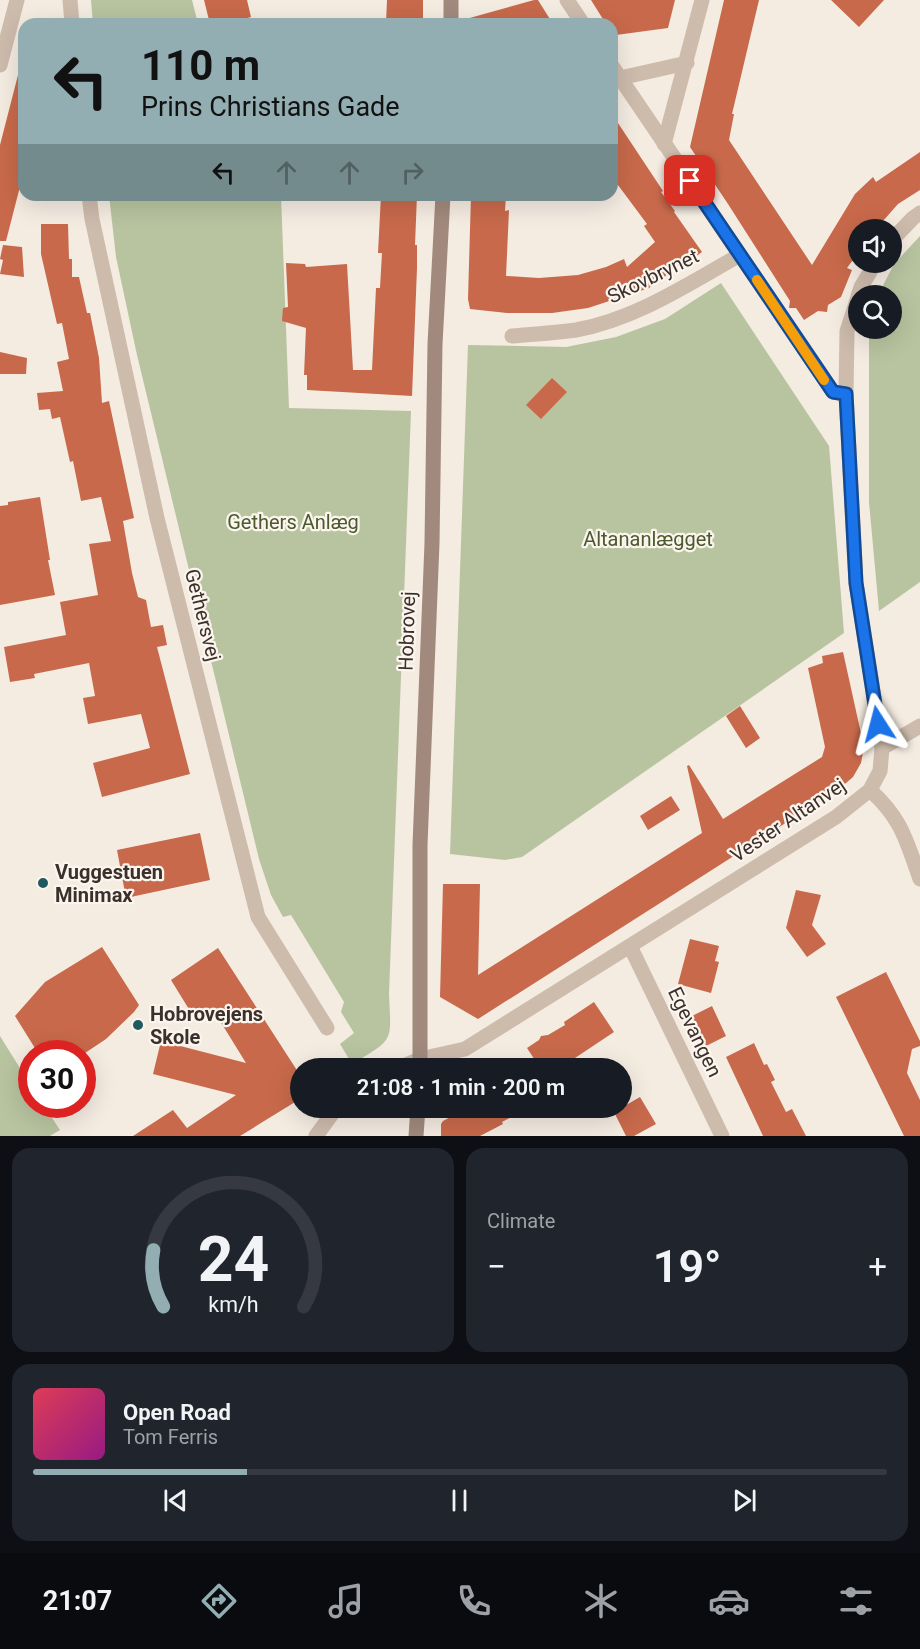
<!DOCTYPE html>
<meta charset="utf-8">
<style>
body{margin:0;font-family:Roboto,sans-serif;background:#20242c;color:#f1f3f6;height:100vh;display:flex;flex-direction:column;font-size:22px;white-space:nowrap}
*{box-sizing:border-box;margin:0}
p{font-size:20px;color:#9ea1a6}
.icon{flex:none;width:33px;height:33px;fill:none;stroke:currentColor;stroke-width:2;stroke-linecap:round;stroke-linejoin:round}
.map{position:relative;height:1136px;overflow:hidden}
.side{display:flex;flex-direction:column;gap:12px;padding:12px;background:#0d0f14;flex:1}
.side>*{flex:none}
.guide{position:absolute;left:18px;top:18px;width:600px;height:183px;border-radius:18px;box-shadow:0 6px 24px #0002;background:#92aeb2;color:#111;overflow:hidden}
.tools{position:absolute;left:848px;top:219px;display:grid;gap:12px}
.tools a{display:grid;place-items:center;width:54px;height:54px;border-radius:50%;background:#171b24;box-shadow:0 6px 24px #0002;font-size:30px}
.speed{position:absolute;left:18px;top:1040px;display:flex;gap:12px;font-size:30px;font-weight:700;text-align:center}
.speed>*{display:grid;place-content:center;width:78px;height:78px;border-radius:50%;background:#171b24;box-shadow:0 6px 24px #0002;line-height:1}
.speed .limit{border:9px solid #d22;background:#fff;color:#111}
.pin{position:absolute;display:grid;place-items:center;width:51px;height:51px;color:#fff;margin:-26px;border-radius:12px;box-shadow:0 3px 9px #0006}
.me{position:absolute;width:66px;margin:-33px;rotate:351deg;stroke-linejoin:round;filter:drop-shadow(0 0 4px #0008)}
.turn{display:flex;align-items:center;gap:21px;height:126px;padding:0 24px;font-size:27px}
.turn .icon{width:78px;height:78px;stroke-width:2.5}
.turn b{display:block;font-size:42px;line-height:51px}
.lanes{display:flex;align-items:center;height:57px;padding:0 24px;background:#0003;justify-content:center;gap:30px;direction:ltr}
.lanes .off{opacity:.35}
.big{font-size:45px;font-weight:600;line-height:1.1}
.side .widget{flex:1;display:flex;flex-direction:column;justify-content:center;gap:9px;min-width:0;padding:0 21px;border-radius:18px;background:#20242c}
.side .dial{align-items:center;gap:0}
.dial svg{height:156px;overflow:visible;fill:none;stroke:#363941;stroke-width:7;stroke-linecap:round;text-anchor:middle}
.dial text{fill:#f1f3f6;stroke:none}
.song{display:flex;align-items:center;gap:18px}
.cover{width:72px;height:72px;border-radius:9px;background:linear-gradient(135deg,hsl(350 70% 55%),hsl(310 70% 35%))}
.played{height:6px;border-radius:3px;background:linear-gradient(90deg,#92aeb2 25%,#363941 25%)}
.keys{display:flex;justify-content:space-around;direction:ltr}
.heat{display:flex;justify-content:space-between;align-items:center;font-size:33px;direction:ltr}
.side .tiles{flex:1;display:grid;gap:12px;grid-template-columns:1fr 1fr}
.widget:last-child{grid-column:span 2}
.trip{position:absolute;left:290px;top:1058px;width:342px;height:60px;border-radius:30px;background:#171b24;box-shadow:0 6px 24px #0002;font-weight:600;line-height:60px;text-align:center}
.menu{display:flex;height:96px;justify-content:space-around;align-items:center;background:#090b0e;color:#9ea1a6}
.menu .icon{width:42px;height:42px}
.menu .selected{color:#92aeb2}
.menu b{font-size:27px;color:#f1f3f6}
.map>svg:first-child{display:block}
</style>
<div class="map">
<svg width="920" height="1136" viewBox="0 0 920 1136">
<rect width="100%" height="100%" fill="#f4ebe1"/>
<path fill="#b8c4a0" d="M91 0H192L198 24H93Z
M109 195H281L289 408 411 411 389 994C391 1043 395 1038 352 1064L340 1044 354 1033 341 1012 344 1002 291 915 283 917 271 895 259 859 137 355 116 257Z
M920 236V582L879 611 869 502V329L891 328V296L878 295 894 264Z
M721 283 829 446 844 633 522 857 505 860 450 854 468 345 566 347 616 337 665 319Z
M0 1036 31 1086 32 1104H43L60 1130 50 1136H0Z"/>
<path fill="#c8694b" d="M204 0H247L251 17 226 24H210Z
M387 0H423V24L386 23Z
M534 0H538L553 24H467L466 19Z
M591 0H675L668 28 616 35 612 30V24H606Z
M724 0H759L732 114H734L729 140 812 265 855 194 873 177 876 182 920 152V190L898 204 875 230H858V253L847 268 852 270 841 297 828 305 827 312 818 311 804 320 796 308H789L790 301 728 204 690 147Z
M831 0H884L859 27Z
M18 75 24 76V171L6 241H0V145Z
M612 114 663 191 661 192 675 211 674 212 702 252 688 262 687 260 649 288 588 308 552 313H507L470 309 468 299 471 195H506L505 211 509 210 506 276 539 278 578 275 606 267 624 259 627 267 655 242 644 226 647 224 612 177Z
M381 195H417L415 245H417V268L412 396 307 390V375H304L306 328 282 321 283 308 288 307 286 263 305 264 306 267 347 264 353 370H372L376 288H380L382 253H378Z
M41 224H68L69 259H72V277H79L87 313H90L99 358 102 403 109 401 134 518 123 521 132 573 138 597 146 600 151 627 163 625 167 645 157 647 190 774 102 797 93 763 150 748 141 714 88 724 83 698 95 696 89 663 34 674 35 678 10 682 4 647 66 635 60 602 98 595 89 544 111 541 101 497 81 501 73 461 70 462 60 417 52 419 50 409 39 410 37 393 63 391 57 362 69 359 62 323 57 324 41 254Z
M3 245 22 247 24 277 0 274 3 260 0 259Z
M0 352 27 358 26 374H0Z
M552 378 567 392 541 419 526 405Z
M40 497 50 560H48L55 595 0 605V506L8 505V502Z
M843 652 864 747 861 763 853 777 839 789 478 1019 440 997 443 884H480L478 975 702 833 687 766 689 765 723 819 822 757 825 747 808 668 823 663 822 656Z
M740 706 760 738 746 748 726 716Z
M671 796 680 810 648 830 640 816Z
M200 833 210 880 126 898 117 850Z
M796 890 821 895 812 925 826 944 807 957 786 928Z
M690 939 719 946 715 961 719 962 711 993 678 984Z
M102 947 139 1005 134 1012 106 1039 85 1053H38L15 1016 45 982Z
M218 948 300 1075V1099L240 1136H133L173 1110 187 1128 236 1095 153 1074 161 1041 246 1063 212 1008 195 1019 171 980Z
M886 972 920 1041V1046L912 1049 907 1073 920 1100V1136H904L836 997Z
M594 1002 614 1032 560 1068H540L527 1048 539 1040 541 1036 548 1035 565 1025 564 1022Z
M712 1006 726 1036 706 1046 692 1016Z
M754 1043 764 1065 767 1064 775 1080 771 1082 786 1112 792 1109 806 1136H763L726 1057Z
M640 1097 656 1124 634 1136H626L614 1112Z
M469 1107H530L502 1122 503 1124 480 1136H441V1124L443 1121Z"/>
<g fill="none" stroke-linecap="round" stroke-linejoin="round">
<path stroke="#cdbbac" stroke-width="15" d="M70 0 72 24
M567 0 583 24
M0 65 17 0
M612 66 833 392 846 394
M620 78 687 63
M664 144 702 0
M89 195 92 219 157 518 258 917 327 1028
M891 241 913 218 920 213
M858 296 861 287 876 262
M512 336C533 334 555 333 576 330 636 319 688 284 740 255
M882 748 920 726
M870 790C902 819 906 840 920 879
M630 946 722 1136
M399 1068 420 1059 465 1049 836 817 870 790 880 771 882 748 856 583 846 394 847 331 858 297
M316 1136 337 1107"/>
<path stroke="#a18a7d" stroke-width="15" d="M451 24V0
M420 1068V845L432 543 435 344 443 195
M416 1136 418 1107"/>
</g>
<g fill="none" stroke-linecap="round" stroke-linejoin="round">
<g stroke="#114b97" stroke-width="15">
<path id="route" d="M690 181 833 392 846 394 856 583 878 724"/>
</g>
<use href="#route" stroke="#1a73e8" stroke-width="10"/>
<path stroke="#f59e0b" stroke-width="10" d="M757 280 824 380"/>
</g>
<g fill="#1f5a5e" stroke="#fbf5ee" stroke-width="2">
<circle cx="43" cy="883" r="6"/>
<circle cx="138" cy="1025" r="6"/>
</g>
<g text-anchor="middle" stroke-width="4.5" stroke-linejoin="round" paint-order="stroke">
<g font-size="20" fill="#3b302b" stroke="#fbf5ee">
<text transform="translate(653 276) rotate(-26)" y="7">Skovbrynet</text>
<text transform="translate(203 615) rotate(76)" y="7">Gethersvej</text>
<text transform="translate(407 631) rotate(-88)" y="7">Hobrovej</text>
<text transform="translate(788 820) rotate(-34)" y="7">Vester Altanvej</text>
<text transform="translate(695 1032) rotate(64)" y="7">Egevangen</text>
</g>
<g font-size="20" fill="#4a5a2e" stroke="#fbf5ee">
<text x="293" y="529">Gethers Anlæg</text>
<text x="648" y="546">Altananlægget</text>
</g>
<g font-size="20" font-weight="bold" fill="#3b302b" stroke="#fbf5ee" text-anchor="start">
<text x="55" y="879">Vuggestuen<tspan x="55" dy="23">Minimax</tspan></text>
<text x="150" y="1021">Hobrovejens<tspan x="150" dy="23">Skole</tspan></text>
</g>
</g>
</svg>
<div class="tools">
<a><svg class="icon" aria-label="sound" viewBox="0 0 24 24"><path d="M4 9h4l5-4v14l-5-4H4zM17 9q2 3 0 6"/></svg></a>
<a><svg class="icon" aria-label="search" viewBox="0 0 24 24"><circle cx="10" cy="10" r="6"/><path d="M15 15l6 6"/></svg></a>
</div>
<div class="speed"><div class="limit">30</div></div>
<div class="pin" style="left:690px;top:181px;background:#d93025"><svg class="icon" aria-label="arrive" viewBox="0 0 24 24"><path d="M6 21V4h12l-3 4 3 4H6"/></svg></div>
<svg class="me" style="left:878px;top:724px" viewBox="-20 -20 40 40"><path d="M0-17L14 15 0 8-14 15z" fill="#1a73e8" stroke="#fff" stroke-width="4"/></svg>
<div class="trip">21:08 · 1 min · 200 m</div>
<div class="guide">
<div class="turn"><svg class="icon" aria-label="left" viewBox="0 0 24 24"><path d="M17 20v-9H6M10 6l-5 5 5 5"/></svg><div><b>110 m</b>Prins Christians Gade</div></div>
<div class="lanes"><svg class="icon" aria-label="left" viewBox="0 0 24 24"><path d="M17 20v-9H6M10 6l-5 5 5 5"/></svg><svg class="icon off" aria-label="ahead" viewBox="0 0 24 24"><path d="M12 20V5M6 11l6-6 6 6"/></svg><svg class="icon off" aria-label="ahead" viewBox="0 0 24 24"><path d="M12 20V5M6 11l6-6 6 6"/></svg><svg class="icon off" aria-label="right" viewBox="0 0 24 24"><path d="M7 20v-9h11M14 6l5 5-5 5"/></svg></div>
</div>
</div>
<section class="side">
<div class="tiles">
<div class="widget dial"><svg viewBox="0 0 100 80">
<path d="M14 69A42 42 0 1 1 86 69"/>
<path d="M14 69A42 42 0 0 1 9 40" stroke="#92aeb2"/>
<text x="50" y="56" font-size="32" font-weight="700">24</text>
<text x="50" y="72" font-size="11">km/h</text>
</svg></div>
<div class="widget"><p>Climate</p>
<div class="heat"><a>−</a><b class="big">19°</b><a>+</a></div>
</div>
<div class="widget">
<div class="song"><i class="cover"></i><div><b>Open Road</b><p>Tom Ferris</p></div></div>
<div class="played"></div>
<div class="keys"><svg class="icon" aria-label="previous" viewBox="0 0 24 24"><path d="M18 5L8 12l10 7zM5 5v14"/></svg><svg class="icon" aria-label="pause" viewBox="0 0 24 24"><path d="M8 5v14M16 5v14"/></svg><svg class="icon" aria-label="next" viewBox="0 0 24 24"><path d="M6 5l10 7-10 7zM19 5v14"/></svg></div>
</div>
</div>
</section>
<nav class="menu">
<b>21:07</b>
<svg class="icon selected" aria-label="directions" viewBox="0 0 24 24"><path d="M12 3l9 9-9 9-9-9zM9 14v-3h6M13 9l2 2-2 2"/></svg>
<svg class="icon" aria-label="music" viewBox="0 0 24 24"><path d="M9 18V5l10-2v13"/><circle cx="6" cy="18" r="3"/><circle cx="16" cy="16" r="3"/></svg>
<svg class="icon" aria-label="phone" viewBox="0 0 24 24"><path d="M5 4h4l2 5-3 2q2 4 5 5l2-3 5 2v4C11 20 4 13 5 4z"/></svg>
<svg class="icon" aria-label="climate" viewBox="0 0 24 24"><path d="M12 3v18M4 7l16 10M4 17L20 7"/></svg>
<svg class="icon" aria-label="car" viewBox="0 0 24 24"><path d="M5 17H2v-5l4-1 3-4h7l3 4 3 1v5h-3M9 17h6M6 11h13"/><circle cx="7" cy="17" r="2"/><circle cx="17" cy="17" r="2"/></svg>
<svg class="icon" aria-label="filters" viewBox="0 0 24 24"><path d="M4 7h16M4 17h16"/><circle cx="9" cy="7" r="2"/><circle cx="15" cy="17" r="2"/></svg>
</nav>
